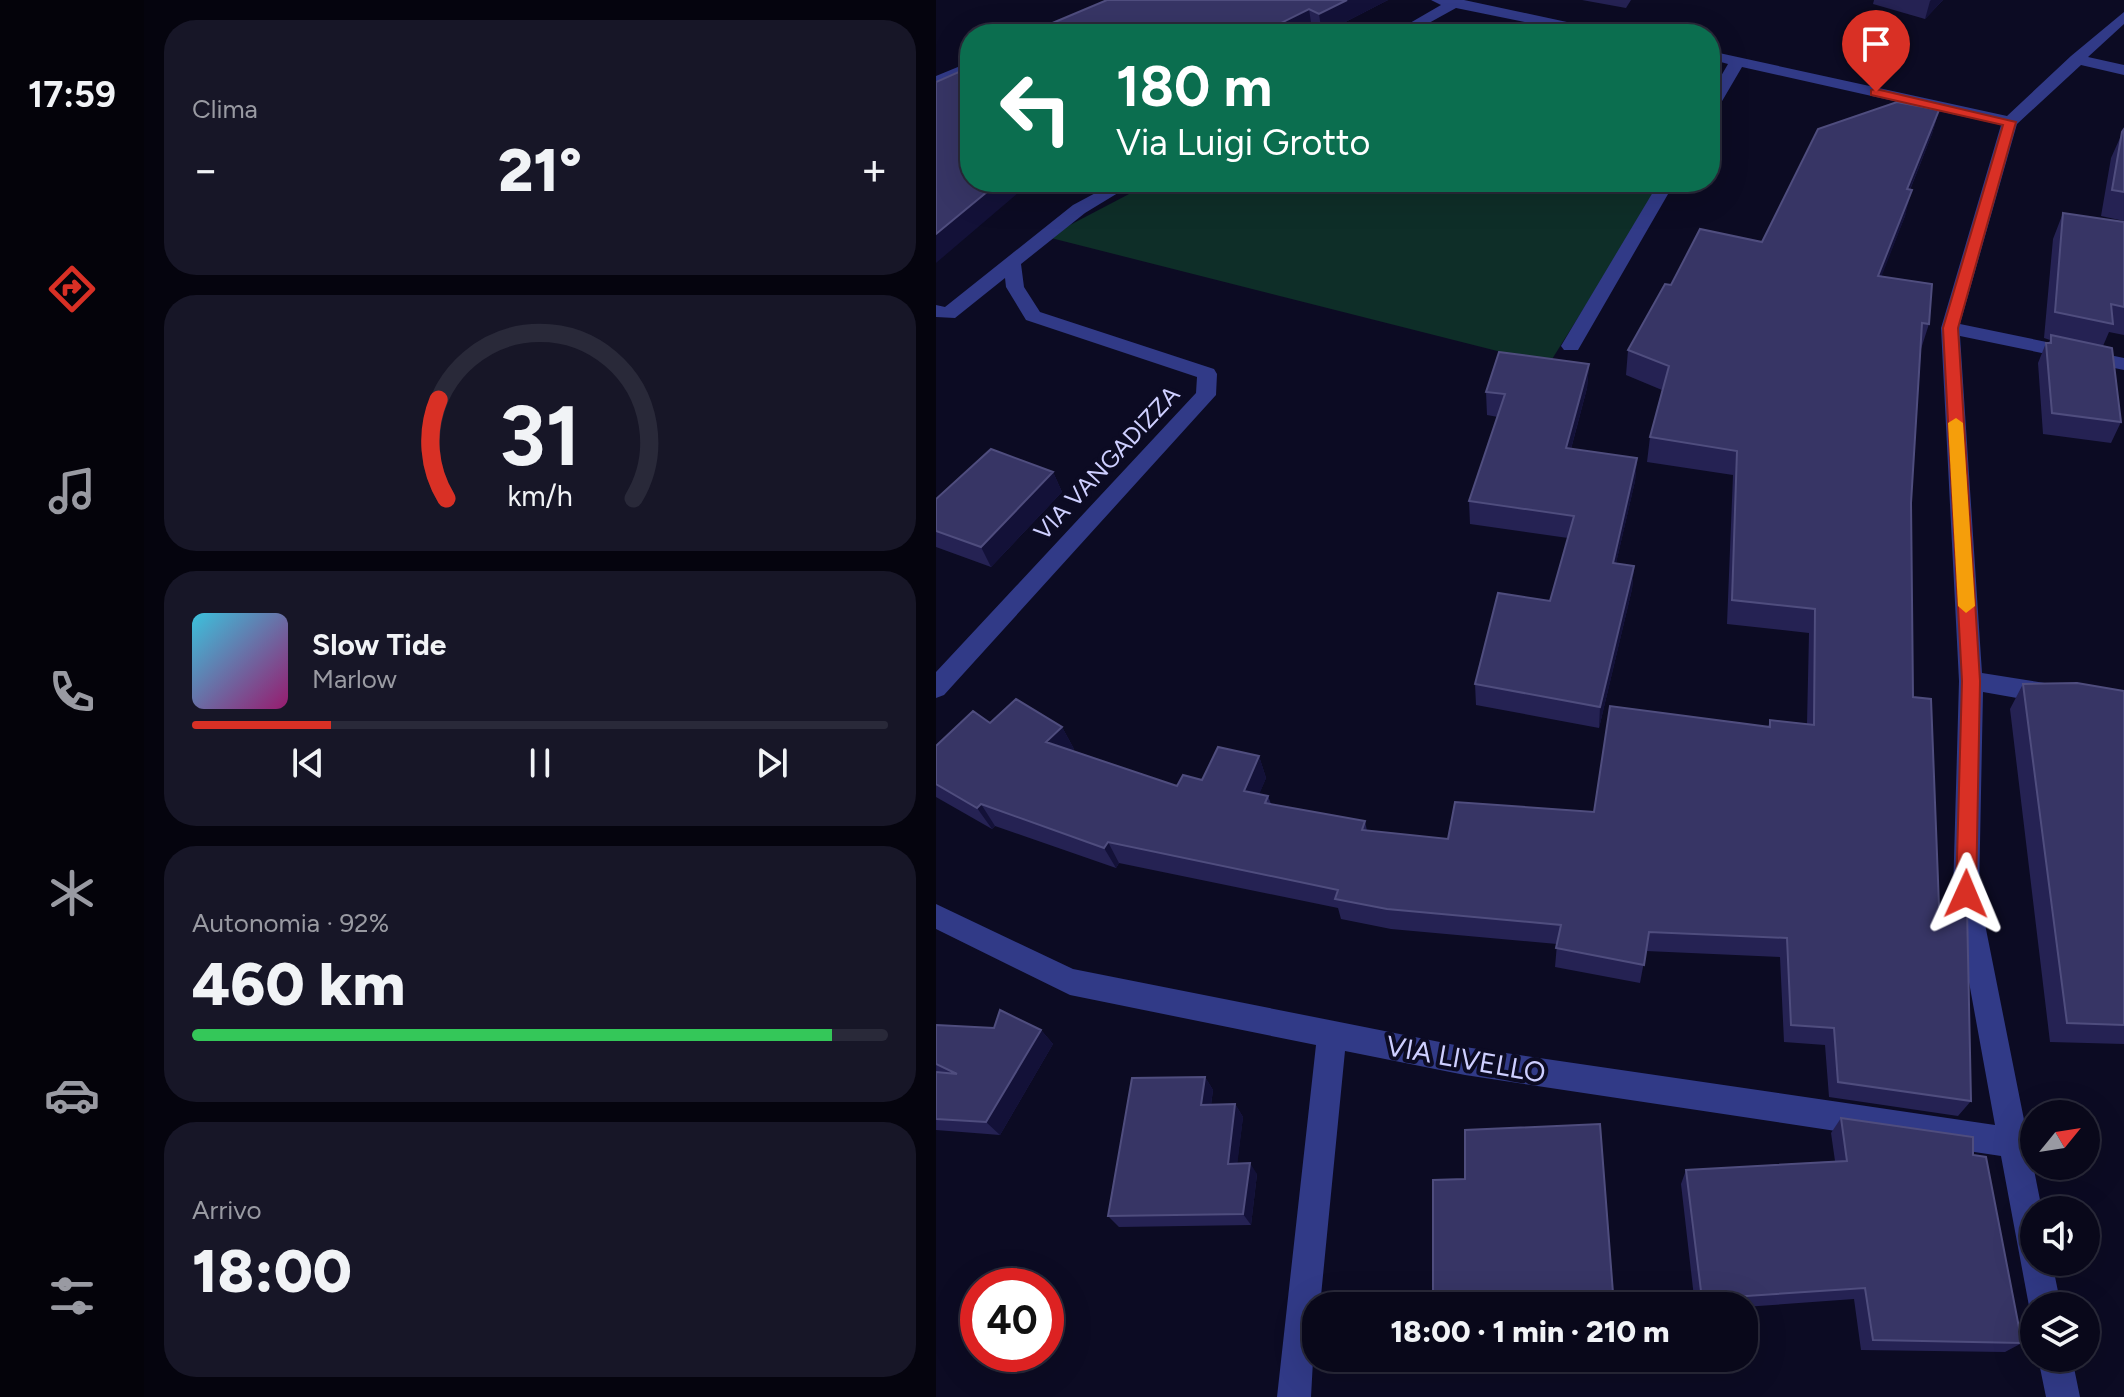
<!DOCTYPE html>
<html lang="it">
<meta charset="utf-8">
<style>
body{margin:0;font-family:Figtree,sans-serif;background:#171627;color:#f1f3f6;height:100vh;display:flex;flex-direction:column;font-size:30px;white-space:nowrap}
*{box-sizing:border-box;margin:0}
p{font-size:26px;color:#999aa2}
.icon{flex:none;width:44px;height:44px;fill:none;stroke:currentColor;stroke-width:2;stroke-linecap:round;stroke-linejoin:round}
.map{position:relative;flex:1;overflow:hidden}
.panel{display:flex;flex-direction:column;gap:20px;padding:20px;background:#05040e;width:792px}
.panel>*{flex:none}
.top-card{position:absolute;left:24px;top:24px;width:760px;height:168px;border-radius:32px;box-shadow:0 8px 32px #0002,0 0 0 2px #292939;background:#0b6e4f;color:#fff;overflow:hidden}
.needle{width:52px;rotate:60deg}
.fabs{position:absolute;left:1084px;top:1100px;display:grid;gap:16px}
.fabs a{display:grid;place-items:center;width:80px;height:80px;border-radius:50%;background:#09081a;box-shadow:0 8px 32px #0002,0 0 0 2px #292939;font-size:40px}
.speed{position:absolute;left:24px;top:1268px;display:flex;gap:16px;font-size:40px;font-weight:700;text-align:center}
.speed>*{display:grid;place-content:center;width:104px;height:104px;border-radius:50%;background:#09081a;box-shadow:0 8px 32px #0002,0 0 0 2px #292939;line-height:1}
.speed .limit{border:12px solid #d22;background:#fff;color:#111}
.pin{position:absolute;display:grid;place-items:center;width:68px;height:68px;color:#fff;margin:-82px -34px;border-radius:50% 50% 50% 0;rotate:-45deg;box-shadow:0 0 8px #0007}
.pin .icon{rotate:45deg}
.me{position:absolute;width:88px;margin:-44px;rotate:1deg;stroke-linejoin:round;filter:drop-shadow(0 0 6px #0008)}
.turn{display:flex;align-items:center;gap:28px;height:168px;padding:0 24px;font-size:36px}
.turn .icon{width:104px;height:104px;stroke-width:2.5}
.turn b{display:block;font-size:56px;line-height:68px}
.big{font-size:60px;font-weight:800;line-height:1.1}
.panel .card{flex:1;display:flex;flex-direction:column;justify-content:center;gap:12px;min-width:0;padding:0 28px;border-radius:32px;background:#171627}
.panel .dial{align-items:center;gap:0}
.dial svg{height:208px;overflow:visible;fill:none;stroke:#292939;stroke-width:7;stroke-linecap:round;text-anchor:middle}
.dial text{fill:#f1f3f6;stroke:none}
.song{display:flex;align-items:center;gap:24px}
.cover{width:96px;height:96px;border-radius:12px;background:linear-gradient(135deg,hsl(190 70% 55%),hsl(320 70% 35%))}
.played{height:8px;border-radius:4px;background:linear-gradient(90deg,#d93025 20%,#292939 20%)}
.keys{display:flex;justify-content:space-around;direction:ltr}
.heat{display:flex;justify-content:space-between;align-items:center;font-size:44px;direction:ltr}
.charge{height:12px;border-radius:6px;background:linear-gradient(90deg,#34c759 92%,#292939 0)}
.trip{position:absolute;left:366px;top:1292px;width:456px;height:80px;border-radius:32px;background:#09081a;box-shadow:0 8px 32px #0002,0 0 0 2px #292939;font-weight:800;line-height:80px;text-align:center}
main{display:flex;flex:1;min-height:0}
.tabs{display:flex;flex-direction:column;width:144px;justify-content:space-around;align-items:center;background:#04030a;color:#999aa2}
.tabs .icon{width:56px;height:56px}
.tabs .active{color:#d93025}
.tabs b{font-size:36px;color:#f1f3f6}
.map>svg:first-child{display:block}
</style>
<main>
<nav class="tabs">
<b>17:59</b>
<svg class="icon active" aria-label="directions" viewBox="0 0 24 24"><path d="M12 3l9 9-9 9-9-9zM9 14v-3h6M13 9l2 2-2 2"/></svg>
<svg class="icon" aria-label="music" viewBox="0 0 24 24"><path d="M9 18V5l10-2v13"/><circle cx="6" cy="18" r="3"/><circle cx="16" cy="16" r="3"/></svg>
<svg class="icon" aria-label="phone" viewBox="0 0 24 24"><path d="M5 4h4l2 5-3 2q2 4 5 5l2-3 5 2v4C11 20 4 13 5 4z"/></svg>
<svg class="icon" aria-label="climate" viewBox="0 0 24 24"><path d="M12 3v18M4 7l16 10M4 17L20 7"/></svg>
<svg class="icon" aria-label="car" viewBox="0 0 24 24"><path d="M5 17H2v-5l4-1 3-4h7l3 4 3 1v5h-3M9 17h6M6 11h13"/><circle cx="7" cy="17" r="2"/><circle cx="17" cy="17" r="2"/></svg>
<svg class="icon" aria-label="filters" viewBox="0 0 24 24"><path d="M4 7h16M4 17h16"/><circle cx="9" cy="7" r="2"/><circle cx="15" cy="17" r="2"/></svg>
</nav>
<section class="panel">
<div class="card"><p>Clima</p>
<div class="heat"><a>−</a><b class="big">21°</b><a>+</a></div>
</div>
<div class="card dial"><svg viewBox="0 0 100 80">
<path d="M14 69A42 42 0 1 1 86 69"/>
<path d="M14 69A42 42 0 0 1 11 31" stroke="#d93025"/>
<text x="50" y="56" font-size="32" font-weight="700">31</text>
<text x="50" y="72" font-size="11">km/h</text>
</svg></div>
<div class="card">
<div class="song"><i class="cover"></i><div><b>Slow Tide</b><p>Marlow</p></div></div>
<div class="played"></div>
<div class="keys"><svg class="icon" aria-label="previous" viewBox="0 0 24 24"><path d="M18 5L8 12l10 7zM5 5v14"/></svg><svg class="icon" aria-label="pause" viewBox="0 0 24 24"><path d="M8 5v14M16 5v14"/></svg><svg class="icon" aria-label="next" viewBox="0 0 24 24"><path d="M6 5l10 7-10 7zM19 5v14"/></svg></div>
</div>
<div class="card"><p>Autonomia · 92%</p><b class="big">460 km</b><div class="charge"></div></div>
<div class="card"><p>Arrivo</p><b class="big">18:00</b></div>
</section>
<div class="map">
<svg width="1188" height="1397" viewBox="0 0 1188 1397">
<rect width="100%" height="100%" fill="#0c0b23"/>
<path fill="#0e2e28" d="M216 182H727L613 364 111 237Z"/>
<g fill="none" stroke-linecap="round" stroke-linejoin="round">
<path fill="#313a87" fill-rule="evenodd" d="M495 0H528L668 30 675 34H647L520 8 473 34H455L505 5Z
M1188 12V24L1152 57 1188 65V75L1145 65 1081 124 1024 324 1188 358V370L1024 336 1046 673 1115 684 1123 687 1127 694 1123 701 1115 704 1047 692 1043 894 1106 1210H1098V1262H1116L1125 1306H1098V1318L1093 1306 1065 1156 529 1075 409 1051 384 1306H380L375 1397H341L380 1045 134 995 0 929V904L137 969 529 1047 1059 1125 1017 894 1023 681 1005 328 1065 125 806 67 782 108 774 113V95L792 64 774 59V51L1071 116 1135 56Z
M34 62V73L0 87V76Z
M180 182H200L149 213 85 264 88 287 104 312 278 369 281 374 280 395 8 695 0 698V672L260 393 261 377 90 320 70 287 69 278 19 318 0 317V305L9 307 137 205Z
M723 182H739L642 350H628L625 346Z
M1102 1358H1136L1144 1397H1110Z"/>
</g>
<path fill="#252253" d="M171 0H452L386 34 376 29 366 34H98L108 29 107 27Z
M646 0H695L690 8Z
M938 0H1007L989 19 937 4Z
M1003 110 996 134 974 190 969 216 945 276 993 324 985 349 975 503 977 697 1003 906 1035 1101 1022 1116 893 1097 889 1045 848 1042 844 957 710 951 704 983 619 967 621 944 455 929 405 919 402 908 183 863 180 868 59 826 56 829 0 797V746L54 723 126 727 138 749 136 751 241 786 266 780 323 756 330 778 323 794 332 796 335 804 429 821 431 831 512 839 658 812 832 727 834 720 871 724 873 633 791 624 797 475 711 462 714 437 726 390 690 375 692 350 735 285 826 242Z
M1188 129V221L1165 216 1175 158Z
M1127 213 1188 222V335L1173 332 1167 346 1185 422 1175 443 1107 434 1102 363 1110 343H1112L1114 340 1108 338 1117 239Z
M653 364 651 388 635 449 701 458 699 481 680 563 698 566 696 589 663 728 540 705 539 684 614 601 632 538 534 524 533 501 562 417 551 415 550 392Z
M117 472 126 492 55 567 0 547V499Z
M1087 684 1188 691V1044L1114 1042 1074 709Z
M0 1025 105 1030 117 1044 64 1135 0 1130V1072L4 1073 0 1071Z
M269 1077 277 1090 275 1105 299 1104 307 1117 301 1163 321 1174 315 1225 183 1227 172 1216Z
M905 1118 1037 1155 1086 1343 1069 1352 925 1350 918 1299 808 1307 759 1306 745 1184 750 1170 899 1161 895 1133Z
M682 1358 678 1368 553 1373 552 1364Z"/>
<path fill="#131138" d="M411 0H452L386 34 383 14Z
M995 0H1007L989 19 994 1Z
M373 9 376 29 366 34H323Z
M1003 110 996 134 964 214 971 189Z
M63 182H95L0 263V234Z
M976 190 969 216 936 301 942 276Z
M653 364 651 388 629 471 630 448Z
M701 458 699 481 675 585 677 563Z
M117 472 126 492 55 567 45 547Z
M698 566 696 589 663 728 664 707Z
M126 727 138 749 122 765 110 742Z
M323 756 330 778 316 812 308 791Z
M45 804 59 826 56 829 41 808Z
M172 842 183 863 180 868 168 848Z
M105 1030 117 1044 64 1135 50 1122Z
M269 1077 277 1090 273 1118 265 1105Z
M299 1104 307 1117 300 1175 292 1164Z
M314 1163 321 1174 315 1225 307 1214Z"/>
<path fill="#373565" stroke="#4f4d7e" stroke-width="2" d="M171 0H411L383 14 373 9 323 34H98L110 28 107 27Z
M34 64V182H63L0 234V82L32 68 30 66Z
M961 102 1003 110 971 189 976 190 942 276 996 284 993 324 986 323 975 503 977 697 995 699 1003 906 1031 907 1035 1101 902 1082 898 1028 855 1025 851 938 713 932 708 965 620 948 625 925 451 909 399 899 402 890 172 842 168 848 45 804 41 808 0 784V746L37 711 54 723 80 699 126 727 110 742 241 786 247 775 266 780 282 747 323 756 308 791 332 796 329 803 429 821 426 830 512 839 519 802 658 812 674 706 834 727V720L878 725 879 609 796 600 801 451 714 437 733 366 692 350 729 284 735 285 764 229 826 242 882 129Z
M1188 129V192L1176 190 1186 132Z
M1127 213 1188 222V307L1175 304 1177 324 1119 312Z
M1115 335 1176 348 1185 422 1116 413 1110 343H1115Z
M563 352 653 364 630 448 701 458 677 563 698 566 664 707 539 684 562 593 614 601 638 516 533 501 569 394 550 392Z
M55 449 117 472 45 547 0 531V499Z
M1141 683 1188 691V1025L1131 1023 1087 684Z
M64 1010 105 1030 50 1122 0 1119V1072L21 1074 0 1064V1025L58 1028Z
M269 1077 265 1105 299 1104 292 1164 314 1163 307 1214 172 1216 196 1078Z
M905 1118 1037 1137V1155L1050 1157 1086 1343 937 1340 929 1288 766 1299 750 1170 911 1161Z
M664 1124 678 1306H497V1180L529 1179V1130Z
M552 1358H682L552 1364Z"/>
<path fill="#d93025" stroke="#8d1f18" stroke-width="2" d="M940 89 1080 122 1022 328 1044 681 1040 894 1037 901 1030 904 1023 901 1020 894 1026 681 1007 328 1067 125 935 95V90Z"/>
<path fill="#f59e0b" d="M1020 418 1027 423 1039 606 1030 613 1022 606 1012 423Z"/>
<g text-anchor="middle" stroke-width="8" stroke-linejoin="round" paint-order="stroke">
<g font-size="24" fill="#cecfff" stroke="#0c0b23">
<text transform="translate(171 463) rotate(-47)" y="8">VIA VANGADIZZA</text>
</g>
<g font-size="28" fill="#cecfff" stroke="#0c0b23">
<text transform="translate(530 1059) rotate(10)" y="10">VIA LIVELLO</text>
</g>
</g>
</svg>
<div class="fabs">
<a><svg class="needle" viewBox="-14 -14 28 28"><path d="M0-13l5 13h-10z" fill="#e53935"/><path d="M0 13l5-13h-10z" fill="#999aa2"/></svg></a>
<a><svg class="icon" aria-label="sound" viewBox="0 0 24 24"><path d="M4 9h4l5-4v14l-5-4H4zM17 9q2 3 0 6"/></svg></a>
<a><svg class="icon" aria-label="layers" viewBox="0 0 24 24"><path d="M12 4l9 5-9 5-9-5zM3 14l9 5 9-5"/></svg></a>
</div>
<div class="speed"><div class="limit">40</div></div>
<div class="pin" style="left:940px;top:92px;background:#d93025"><svg class="icon" aria-label="arrive" viewBox="0 0 24 24"><path d="M6 21V4h12l-3 4 3 4H6"/></svg></div>
<svg class="me" style="left:1030px;top:894px" viewBox="-20 -20 40 40"><path d="M0-17L14 15 0 8-14 15z" fill="#d93025" stroke="#fff" stroke-width="4"/></svg>
<div class="trip">18:00 · 1 min · 210 m</div>
<div class="top-card">
<div class="turn"><svg class="icon" aria-label="left" viewBox="0 0 24 24"><path d="M17 20v-9H6M10 6l-5 5 5 5"/></svg><div><b>180 m</b>Via Luigi Grotto</div></div>
</div>
</div>
</main>
